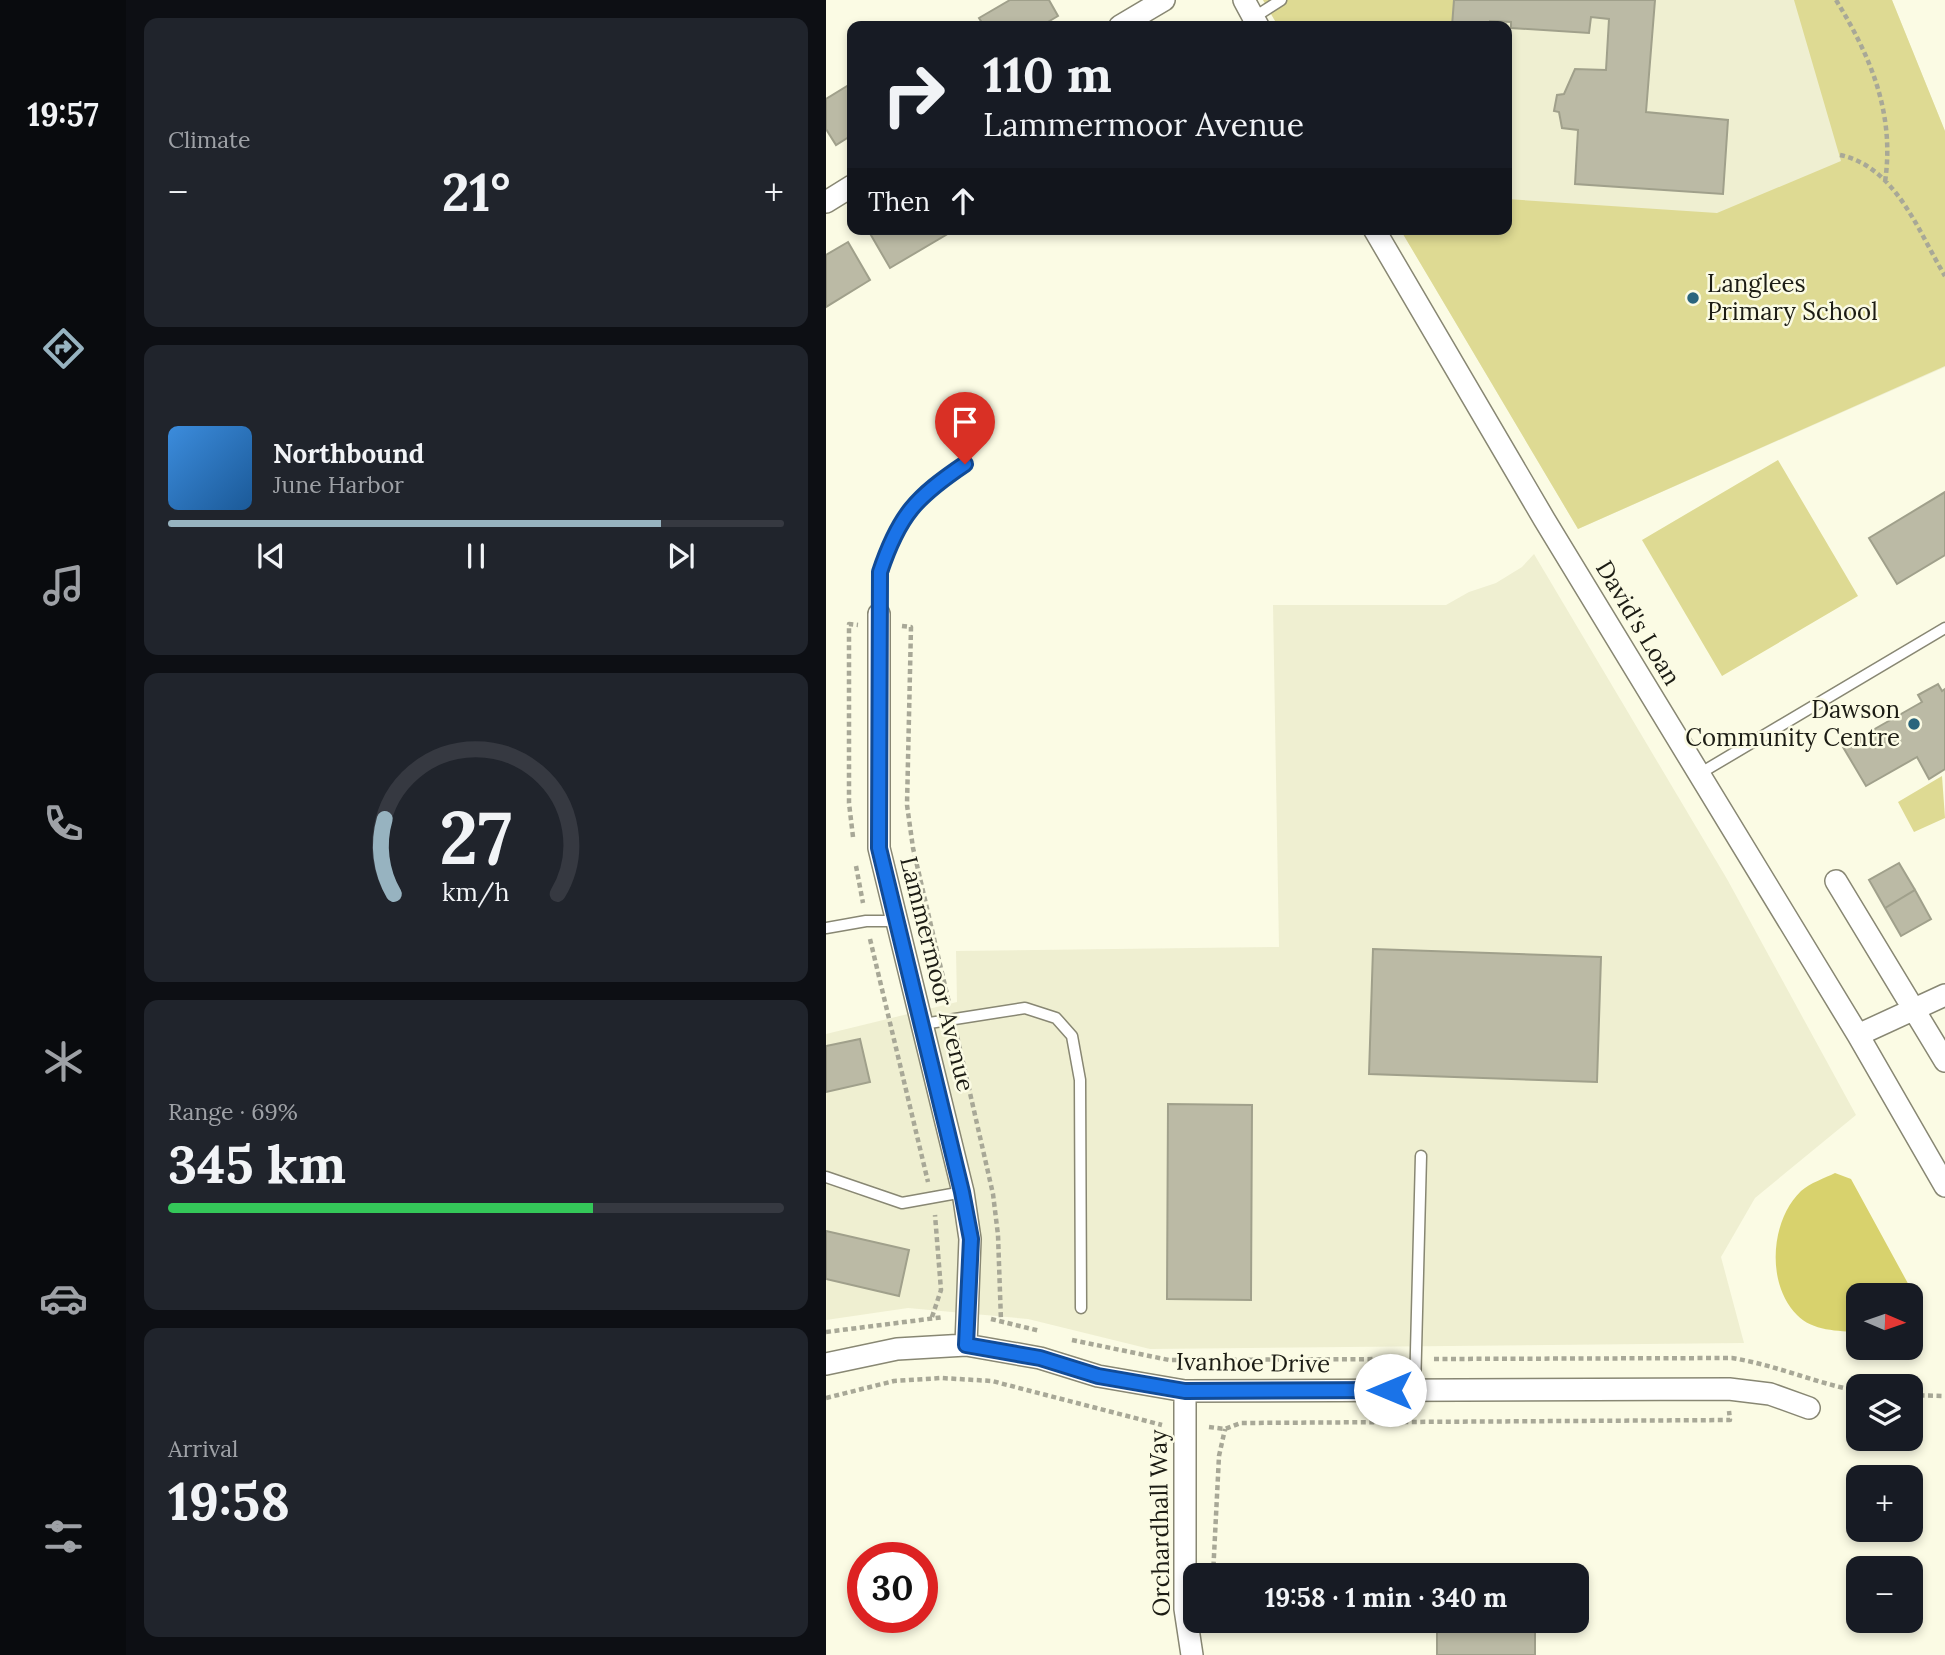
<!DOCTYPE html>
<meta charset="utf-8">
<style>
body{margin:0;font-family:Lora,serif;background:#20242c;color:#f1f3f6;height:100vh;display:flex;flex-direction:column;font-size:26px;white-space:nowrap}
*{box-sizing:border-box;margin:0}
p{font-size:23px;color:#9ea1a6}
.icon{flex:none;width:38px;height:38px;fill:none;stroke:currentColor;stroke-width:2;stroke-linecap:round;stroke-linejoin:round}
.map{position:relative;flex:1;overflow:hidden}
.side{display:flex;flex-direction:column;gap:18px;padding:18px;background:#0d0f14;width:700px}
.side>*{flex:none}
.hud{position:absolute;left:21px;top:21px;width:665px;height:214px;border-radius:14px;box-shadow:0 4px 10px #0003;background:#171b24;color:#f1f3f6;overflow:hidden}
.needle{width:46px;rotate:92deg}
.controls{position:absolute;left:1020px;top:1283px;display:grid;gap:14px}
.controls a{display:grid;place-items:center;width:77px;height:77px;border-radius:14px;background:#171b24;box-shadow:0 4px 10px #0003;font-size:35px}
.speed{position:absolute;left:21px;top:1542px;display:flex;gap:14px;font-size:35px;font-weight:700;text-align:center}
.speed>*{display:grid;place-content:center;width:91px;height:91px;border-radius:50%;background:#171b24;box-shadow:0 4px 10px #0003;line-height:1}
.speed .limit{border:10px solid #d22;background:#fff;color:#111}
.pin{position:absolute;display:grid;place-items:center;width:60px;height:60px;color:#fff;margin:-72px -30px;border-radius:50% 50% 50% 0;rotate:-45deg;box-shadow:0 0 7px #0007}
.pin .icon{rotate:45deg}
.me{position:absolute;width:77px;margin:-38px;rotate:270deg;stroke-linejoin:round;filter:drop-shadow(0 0 5px #0008)}
.turn{display:flex;align-items:center;gap:24px;height:147px;padding:0 21px;font-size:32px}
.turn .icon{width:91px;height:91px;stroke-width:2.5}
.turn b{display:block;font-size:49px;line-height:60px}
.then{display:flex;align-items:center;height:66px;padding:0 21px;background:#0003;gap:14px;font-size:26px}
.big{font-size:52px;font-weight:700;line-height:1.1}
.side .card{flex:1;display:flex;flex-direction:column;justify-content:center;gap:10px;min-width:0;padding:0 24px;border-radius:14px;background:#20242c}
.side .dial{align-items:center;gap:0}
.dial svg{height:182px;overflow:visible;fill:none;stroke:#363941;stroke-width:7;stroke-linecap:round;text-anchor:middle}
.dial text{fill:#f1f3f6;stroke:none}
.song{display:flex;align-items:center;gap:21px}
.cover{width:84px;height:84px;border-radius:10px;background:linear-gradient(135deg,hsl(210 70% 55%),hsl(210 70% 35%))}
.played{height:7px;border-radius:4px;background:linear-gradient(90deg,#97b3c0 80%,#363941 80%)}
.keys{display:flex;justify-content:space-around;direction:ltr}
.heat{display:flex;justify-content:space-between;align-items:center;font-size:38px;direction:ltr}
.charge{height:10px;border-radius:5px;background:linear-gradient(90deg,#34c759 69%,#363941 0)}
.trip{position:absolute;left:357px;top:1563px;width:406px;height:70px;border-radius:14px;background:#171b24;box-shadow:0 4px 10px #0003;font-weight:700;line-height:70px;text-align:center}
main{display:flex;flex:1;min-height:0}
.dock{display:flex;flex-direction:column;width:126px;justify-content:space-around;align-items:center;background:#090b0e;color:#9ea1a6}
.dock .icon{width:49px;height:49px}
.dock .on{color:#97b3c0}
.dock b{font-size:32px;color:#f1f3f6}
.map>svg:first-child{display:block}
</style>
<main>
<nav class="dock">
<b>19:57</b>
<svg class="icon on" aria-label="directions" viewBox="0 0 24 24"><path d="M12 3l9 9-9 9-9-9zM9 14v-3h6M13 9l2 2-2 2"/></svg>
<svg class="icon" aria-label="music" viewBox="0 0 24 24"><path d="M9 18V5l10-2v13"/><circle cx="6" cy="18" r="3"/><circle cx="16" cy="16" r="3"/></svg>
<svg class="icon" aria-label="phone" viewBox="0 0 24 24"><path d="M5 4h4l2 5-3 2q2 4 5 5l2-3 5 2v4C11 20 4 13 5 4z"/></svg>
<svg class="icon" aria-label="climate" viewBox="0 0 24 24"><path d="M12 3v18M4 7l16 10M4 17L20 7"/></svg>
<svg class="icon" aria-label="car" viewBox="0 0 24 24"><path d="M5 17H2v-5l4-1 3-4h7l3 4 3 1v5h-3M9 17h6M6 11h13"/><circle cx="7" cy="17" r="2"/><circle cx="17" cy="17" r="2"/></svg>
<svg class="icon" aria-label="filters" viewBox="0 0 24 24"><path d="M4 7h16M4 17h16"/><circle cx="9" cy="7" r="2"/><circle cx="15" cy="17" r="2"/></svg>
</nav>
<section class="side">
<div class="card"><p>Climate</p>
<div class="heat"><a>−</a><b class="big">21°</b><a>+</a></div>
</div>
<div class="card">
<div class="song"><i class="cover"></i><div><b>Northbound</b><p>June Harbor</p></div></div>
<div class="played"></div>
<div class="keys"><svg class="icon" aria-label="previous" viewBox="0 0 24 24"><path d="M18 5L8 12l10 7zM5 5v14"/></svg><svg class="icon" aria-label="pause" viewBox="0 0 24 24"><path d="M8 5v14M16 5v14"/></svg><svg class="icon" aria-label="next" viewBox="0 0 24 24"><path d="M6 5l10 7-10 7zM19 5v14"/></svg></div>
</div>
<div class="card dial"><svg viewBox="0 0 100 80">
<path d="M14 69A42 42 0 1 1 86 69"/>
<path d="M14 69A42 42 0 0 1 10 36" stroke="#97b3c0"/>
<text x="50" y="56" font-size="32" font-weight="700">27</text>
<text x="50" y="72" font-size="11">km/h</text>
</svg></div>
<div class="card"><p>Range · 69%</p><b class="big">345 km</b><div class="charge"></div></div>
<div class="card"><p>Arrival</p><b class="big">19:58</b></div>
</section>
<div class="map">
<svg width="1119" height="1655" viewBox="0 0 1119 1655">
<rect width="100%" height="100%" fill="#fbfbe4"/>
<path fill="#efefd1" d="M437 0H1066L1119 131V367L752 529 574 229H681V26H452Z
M708 554 901 879 1030 1115 929 1198 895 1257 918 1343 324 1349 202 1319 82 1308 0 1320V1034L131 1002 130 951 453 947 447 605H620L643 592 670 583 696 567Z"/>
<path fill="#deda93" d="M437 0H629L632 26H452Z
M968 0H1066L1119 131V366L752 529 574 229H681V199L891 213 1015 161Z
M952 460 1032 596 896 676 816 540Z
M1116 776 1119 818 1088 832 1072 802Z"/>
<path fill="#d8d26d" d="M1009 1173 1025 1179 1091 1300 1092 1316 1085 1320V1295H1032V1332C1013 1331 986 1331 971 1315 940 1284 944 1221 975 1191 984 1183 999 1178 1009 1173Z"/>
<path fill="#bbbaa5" stroke="#a0a08b" stroke-width="2" d="M184 0H223L232 16 215 26H158L153 18Z
M628 0H829L820 112 902 120 897 194 749 184 752 130 736 128 733 112 728 111 731 95 738 94 749 69 780 70 783 19 765 17 763 33 685 28V22L664 21V26H626Z
M26 83V135L10 145 0 129V99Z
M123 229 125 232 64 268 42 230Z
M22 242 44 280 0 307V255Z
M1119 492V555L1071 584 1043 538Z
M1112 684 1116 691 1119 689V769L1103 779 1091 757 1040 786 1017 747 1096 702 1092 695Z
M1073 863 1089 890 1059 908 1043 880Z
M1089 890 1105 919 1075 936 1059 908Z
M547 949 775 957 771 1082 543 1074Z
M34 1039 44 1082 0 1092V1046Z
M342 1104 426 1105 425 1300 341 1299Z
M0 1231 83 1250 73 1296 0 1279Z
M611 1620H709V1655H611Z"/>
<g fill="none" stroke-linecap="round" stroke-linejoin="round">
<g stroke="#888773" stroke-width="13">
<path id="lane" d="M427 18 455 0
M53 614C55 535 75 507 139 464
M873 774 1119 628
M0 928 40 921H71
M97 1024 199 1008 230 1018 246 1036 254 1080 255 1308
M0 1177 76 1203 137 1192
M589 1390 595 1156"/>
</g>
<g stroke="#888773" stroke-width="24">
<path id="street" d="M418 0 432 26
M294 26 338 0
M0 202 26 186
M548 229 718 519 1032 1035 1119 1186
M53 614V848L137 1192 144 1239 140 1345
M1010 881 1119 1061
M1032 1035 1119 995
M0 1364 71 1349 140 1345 214 1358 272 1376 359 1391 903 1389 944 1394 983 1408
M359 1391V1609L366 1655"/>
</g>
<path stroke="#a8a897" stroke-width="4.5" stroke-dasharray="5 3.5" stroke-linecap="butt" d="M1010 0C1045 57 1069 114 1059 182
M1014 155C1070 167 1092 231 1119 276
M76 626 85 627 81 805 87 848 123 1003
M27 837 23 803V624L32 625
M30 866 37 903
M44 939 102 1182
M131 1036 167 1194 172 1235 175 1321
M106 1317 115 1290 109 1215
M165 1319 214 1331
M0 1332 118 1317
M246 1340 343 1360 571 1359
M608 1359 906 1358C950 1365 989 1383 1032 1391
M1085 1395 1119 1396
M0 1398 68 1381 115 1378 166 1381 336 1425
M383 1427 399 1429 415 1423 904 1420 903 1411
M387 1575 393 1456 399 1429"/>
<use href="#lane" stroke="#fff" stroke-width="10"/>
<use href="#street" stroke="#fff" stroke-width="21"/>
</g>
<g fill="none" stroke-linecap="round" stroke-linejoin="round">
<g stroke="#114b97" stroke-width="18">
<path id="route" d="M139 464C90 497 73 515 54 572L53 848 136 1192 145 1239 140 1345 214 1358 272 1376 359 1391 564 1390"/>
</g>
<use href="#route" stroke="#1a73e8" stroke-width="12"/>
</g>
<g fill="#2a657d" stroke="#fbfbe4" stroke-width="2.5">
<circle cx="867" cy="298" r="7"/>
<circle cx="1088" cy="724" r="7"/>
</g>
<g text-anchor="middle" stroke-width="5" stroke-linejoin="round" paint-order="stroke">
<g font-size="24" fill="#1c1c14" stroke="#fbfbe4" text-anchor="start">
<text x="881" y="292">Langlees<tspan x="881" dy="28">Primary School</tspan></text>
<text x="1074" y="718" text-anchor="end">Dawson<tspan x="1074" dy="28">Community Centre</tspan></text>
</g>
<g font-size="24" fill="#1c1c14" stroke="#fbfbe4">
<text transform="translate(812 623) rotate(59)" y="8">David's Loan</text>
<text transform="translate(111 974) rotate(76)" y="8">Lammermoor Avenue</text>
<text transform="translate(427 1363) rotate(1)" y="8">Ivanhoe Drive</text>
<text transform="translate(334 1523) rotate(-91)" y="8">Orchardhall Way</text>
</g>
</g>
</svg>
<div class="controls">
<a><svg class="needle" viewBox="-14 -14 28 28"><path d="M0-13l5 13h-10z" fill="#e53935"/><path d="M0 13l5-13h-10z" fill="#9ea1a6"/></svg></a>
<a><svg class="icon" aria-label="layers" viewBox="0 0 24 24"><path d="M12 4l9 5-9 5-9-5zM3 14l9 5 9-5"/></svg></a>
<a>+</a>
<a>−</a>
</div>
<div class="speed"><div class="limit">30</div></div>
<div class="pin" style="left:139px;top:464px;background:#d93025"><svg class="icon" aria-label="arrive" viewBox="0 0 24 24"><path d="M6 21V4h12l-3 4 3 4H6"/></svg></div>
<svg class="me" style="left:564px;top:1390px" viewBox="-20 -20 40 40"><circle r="19" fill="#fff"/><path d="M0-13L10 11 0 6-10 11z" fill="#1a73e8"/></svg>
<div class="trip">19:58 · 1 min · 340 m</div>
<div class="hud">
<div class="turn"><svg class="icon" aria-label="right" viewBox="0 0 24 24"><path d="M7 20v-9h11M14 6l5 5-5 5"/></svg><div><b>110 m</b>Lammermoor Avenue</div></div>
<div class="then">Then<svg class="icon" aria-label="ahead" viewBox="0 0 24 24"><path d="M12 20V5M6 11l6-6 6 6"/></svg></div>
</div>
</div>
</main>
